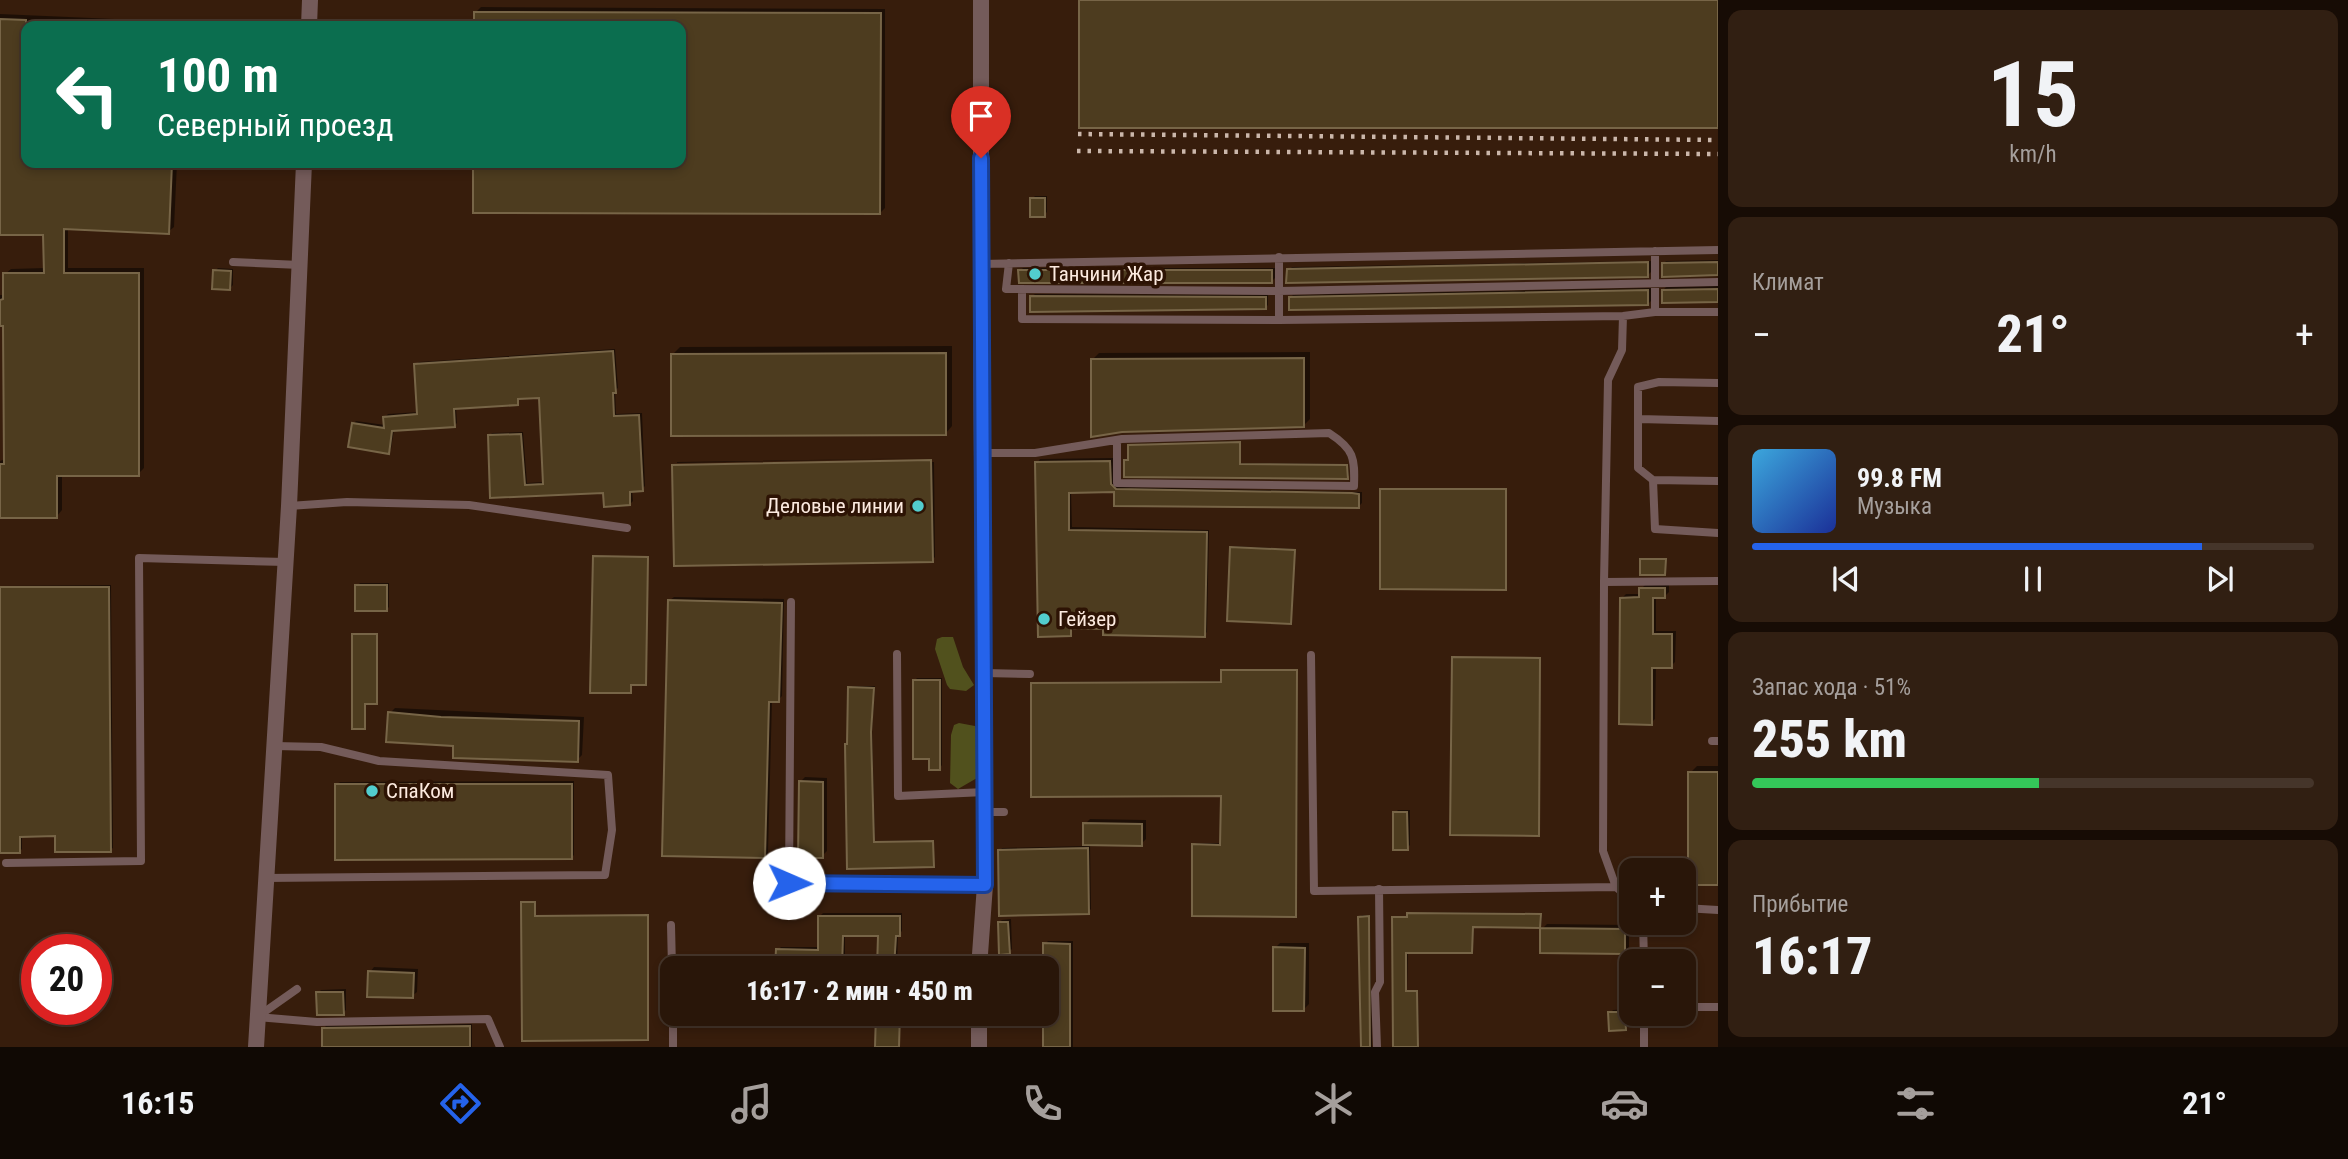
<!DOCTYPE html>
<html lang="ru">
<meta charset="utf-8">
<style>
body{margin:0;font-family:"Roboto Condensed",sans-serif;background:#311f12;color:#f1f3f6;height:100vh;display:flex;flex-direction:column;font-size:26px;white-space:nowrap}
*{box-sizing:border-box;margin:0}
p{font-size:23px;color:#a59f9c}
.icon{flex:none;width:38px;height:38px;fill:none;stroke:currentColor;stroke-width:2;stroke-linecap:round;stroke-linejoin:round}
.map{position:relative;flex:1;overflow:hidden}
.details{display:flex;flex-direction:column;gap:10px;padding:10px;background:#170c05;width:630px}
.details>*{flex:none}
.top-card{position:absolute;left:21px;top:21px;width:665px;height:147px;border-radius:14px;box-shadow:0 4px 10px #0003,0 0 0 2px #45352a;background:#0b6e4f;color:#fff;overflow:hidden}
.controls{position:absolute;left:1619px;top:858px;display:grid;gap:14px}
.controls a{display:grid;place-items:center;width:77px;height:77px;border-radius:14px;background:#291609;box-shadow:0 4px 10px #0003,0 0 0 2px #45352a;font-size:35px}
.speed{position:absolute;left:21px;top:934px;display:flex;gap:14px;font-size:35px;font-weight:700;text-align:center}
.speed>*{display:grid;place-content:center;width:91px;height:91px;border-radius:50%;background:#291609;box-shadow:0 4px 10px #0003,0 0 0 2px #45352a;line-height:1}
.speed .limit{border:10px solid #d22;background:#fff;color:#111}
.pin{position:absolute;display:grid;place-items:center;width:60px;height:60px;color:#fff;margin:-72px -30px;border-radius:50% 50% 50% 0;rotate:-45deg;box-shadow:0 0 7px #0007}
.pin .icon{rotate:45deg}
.me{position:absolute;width:77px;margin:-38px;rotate:91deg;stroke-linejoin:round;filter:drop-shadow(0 0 5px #0008)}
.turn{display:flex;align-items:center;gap:24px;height:147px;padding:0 21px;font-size:32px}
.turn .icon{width:91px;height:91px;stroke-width:2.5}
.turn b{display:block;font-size:49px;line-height:60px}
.big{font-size:52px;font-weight:800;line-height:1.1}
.details .widget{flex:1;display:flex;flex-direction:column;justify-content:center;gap:10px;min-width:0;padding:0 24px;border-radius:14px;background:#311f12}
.details .dial{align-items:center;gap:0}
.dial b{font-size:91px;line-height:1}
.song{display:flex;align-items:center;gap:21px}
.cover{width:84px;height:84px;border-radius:10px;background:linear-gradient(135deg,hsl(200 70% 55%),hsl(230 70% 35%))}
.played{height:7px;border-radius:4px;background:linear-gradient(90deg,#2563eb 80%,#45352a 80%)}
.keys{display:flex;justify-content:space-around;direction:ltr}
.heat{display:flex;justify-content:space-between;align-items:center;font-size:38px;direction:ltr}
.charge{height:10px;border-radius:5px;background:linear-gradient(90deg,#34c759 51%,#45352a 0)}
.trip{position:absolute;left:660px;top:956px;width:399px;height:70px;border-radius:14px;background:#291609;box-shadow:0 4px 10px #0003,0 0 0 2px #45352a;font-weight:800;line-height:70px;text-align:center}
.tab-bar{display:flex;height:112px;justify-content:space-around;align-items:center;background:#100904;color:#a59f9c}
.tab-bar .icon{width:49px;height:49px}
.tab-bar .selected{color:#2563eb}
.tab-bar b{font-size:32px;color:#f1f3f6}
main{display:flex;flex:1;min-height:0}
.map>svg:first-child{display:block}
</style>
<main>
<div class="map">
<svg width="1718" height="1047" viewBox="0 0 1718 1047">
<rect width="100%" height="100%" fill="#371d0c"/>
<path fill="#51511d" d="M942 637H953L963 667 974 685 966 691 950 689 947 685 935 649 937 639Z
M959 723 975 726 977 730V778L958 789 950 783 951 735 954 725Z"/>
<path fill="#0007" d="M481 7 885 9V208L880 213 475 212V163H681V26H476V12Z
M0 14 183 22V26H26V163H177L174 227 168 232 68 228V268H144V468L138 474H62V510L57 516 0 515V461L5 459V324H0V295H5V274L11 269 45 268V234H0Z
M1035 196H1047V212L1044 215 1032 199Z
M1718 260V274L1663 275V264L1666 261Z
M1651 261V272L1648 275 1289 270 1292 267Z
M218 268 233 269V285L230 288 215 271Z
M1023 268H1275V278L1272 281 1020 271Z
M1718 286V300L1663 301V290L1666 287Z
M1651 288V301L1648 304 1290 298 1293 295Z
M1035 294 1268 295V305L1265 308 1032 296Z
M952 346V426L946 433 673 354 680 347Z
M615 349 618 388 615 390 616 414 642 413 645 486 642 489 632 490 633 501 630 504 605 491 492 496 489 436 492 433 523 432 527 483 544 482 541 396 520 397 517 403 456 407 457 423 454 426 394 430 391 449 388 452 353 424 356 421 385 425V417L388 414 419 412 416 365 419 362Z
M1310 352V419L1304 425 1093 359 1099 353Z
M1241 441 1240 463 1348 464 1349 476 1125 461 1130 459 1131 444Z
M934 458 677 463V462Z
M1113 458V480L1121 487 1362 492V503L1359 506 1116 490 1071 491 1072 527 1209 530 1207 632 1204 635 1074 627 1070 634 1037 463 1040 459Z
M934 462 935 557 932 560 676 565 674 465H675V466Z
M1383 488 1506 489V587L1382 489Z
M1233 546 1295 549 1290 623 1232 547Z
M360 583H389V607L386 610 357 586Z
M111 585 113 848 110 850 57 835H22V849L19 852H0V586Z
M1645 585H1669V592L1665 596H1656V631H1676L1675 662 1671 666H1656L1655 719 1651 723 1622 598 1626 594H1641V589Z
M674 597 784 599 782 696 778 700H772L768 853 765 856 670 600Z
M355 633H377V701L365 702 364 727Z
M1455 657 1540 658 1539 833Z
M1225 669H1298L1297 913 1295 915 1194 845 1196 843H1222V794L1032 684 1034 682 1223 681Z
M917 678H942V765L940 768 914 681Z
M852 686H875L872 729 875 841 934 840 933 865 849 867V743Z
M395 708 584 717 582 755 577 760 455 745 390 713Z
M1697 766H1718V883H1690V773Z
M805 777 827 778V851L822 856 800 782Z
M574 781V855L571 858 337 784 340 782Z
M1398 810H1410V845L1407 848 1395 813Z
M1090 819 1146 820V839L1141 844 1090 843 1091 909 1088 912 1000 851 1002 848 1084 846 1085 824Z
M524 902H535V915H648V1039H523Z
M1410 912 1542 913 1541 926H1474L1472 951H1408L1407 990H1418L1419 1047H1395L1394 918 1408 916Z
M823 913H902V931L898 935 897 968H879L880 934H845V968H777L778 950 781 947H819V917Z
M1362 915H1370L1372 1047H1363L1360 917Z
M1011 919 1012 949 1009 952 999 922 1002 920Z
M1547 924 1629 925V947L1624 952 1542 929Z
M1048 941H1073V1047H1044L1046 1013 1045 944Z
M1280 943H1309V1004L1304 1009 1275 948Z
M374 967 418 969 417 992 412 996 370 972Z
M346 989V1010L343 1013 318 993 321 990Z
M1628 1009V1025L1626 1028 1610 1013 1613 1010Z
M472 1024V1047H323V1029L326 1026Z"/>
<path fill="#4d3c1f" stroke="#776547" stroke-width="2" d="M1079 0H1718V128H1079Z
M474 12 881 13 880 214 473 213V163H681V26H474Z
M0 19 26 20V163H172L169 234 64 229V273H139V476H57V518H0V464H4L3 326H0V300L3 299V273H44L43 235H0Z
M1030 198H1045V217H1030Z
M1648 262V277L1286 283 1287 269Z
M1718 262V275L1662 277V263Z
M213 270 231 271 230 290 212 289Z
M1018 270H1272V283H1019Z
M1718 289V302L1662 303V290Z
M1648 290V305L1289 310V297Z
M1030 296 1266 297V309L1030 312Z
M613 351 616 393H613L614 416 639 415 643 491 630 492V505L604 507 603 493 490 498 488 435 521 434 525 485 543 484 539 398 518 399V405L454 409 455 427 392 431 389 454 348 447 352 423 384 428 383 417 417 414 414 364Z
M946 353V435L671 436V354Z
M1304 358V427L1122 432 1091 437V359Z
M1240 442V464L1347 465 1348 479 1124 477V460H1128V445Z
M931 460 933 562 674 566 672 465Z
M1110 461 1111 484 1116 489 1352 493 1359 494V508L1114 506V492L1069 493V530L1207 532 1205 637 1103 635V629L1071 628V636L1038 637 1035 462Z
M1380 489H1506V590L1380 589Z
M1230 547 1295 550 1291 624 1227 621Z
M593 556 648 557 646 685H631V693H590Z
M1640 559H1666L1665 575H1640Z
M355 585H387V611H355Z
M0 587H109L111 852H55V836L20 837V853H0Z
M1639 588H1665V598H1653V634H1672V668H1652V725L1619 724 1620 598 1639 597Z
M668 600 782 603 779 702H769L765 858 662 856Z
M352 634H377V704H365V729H352Z
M1452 657 1540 658 1539 836 1450 835Z
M1221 670H1297L1296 917 1192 916V844L1220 845 1221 796 1031 797V683L1221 682Z
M913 680H940V770H929V759H913Z
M848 687 874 688 871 732 874 842 933 841 934 867 847 869 845 744H847Z
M388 712 441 717 579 721 578 762 453 758V746L386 742Z
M1688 772H1718V885H1688Z
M799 781 823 782V858H798Z
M335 784H572V859L335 860Z
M1393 812H1407L1408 850H1393Z
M1083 823 1142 824V846L1083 845Z
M1088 848 1089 914 999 916 998 850Z
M521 902H535V916L648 915V1040L522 1041Z
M1407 913 1541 914 1540 928 1473 927 1472 953H1406V991H1417L1418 1047H1393L1392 917H1407Z
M818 916H900V936H896L894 968H877L878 936H843L842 968H775L776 949 818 950Z
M1369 916 1370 1047H1361L1358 917Z
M998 922H1008L1010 954 999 955Z
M1540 928 1625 929V954L1540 953Z
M1043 943 1070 944V1047H1043V1013H1046V968H1043Z
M1273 947 1305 948 1304 1011H1273Z
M368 971 414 973 413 998 367 997Z
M316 992H343L344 1015H317Z
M1608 1012H1625L1626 1030 1609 1031Z
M876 1013H900L899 1047H875Z
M470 1026V1047H322V1028Z"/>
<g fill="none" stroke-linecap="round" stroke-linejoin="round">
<path stroke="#745b5a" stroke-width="8" d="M1655 251V312
M233 262 300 265
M1009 263 1006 289 1279 291 1718 282
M981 264 1718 250
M1022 289V319L1279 320 1623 316 1655 312H1718
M1623 316 1622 350 1608 380 1604 582 1603 851 1616 887 1631 900
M1279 320V257
M1718 383 1659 382 1638 387V468L1653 480 1655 529 1718 533
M1639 419 1718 421
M983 453H1035L1122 439 1329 433C1354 449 1355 458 1354 486L1117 483V440
M1653 480 1718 481
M289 506 347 502 469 505 627 528
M1604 582 1718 581
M791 602 789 883 985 885
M897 654 898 796 985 792
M1311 655 1314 891 1616 887
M984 673 1030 674
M1712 741H1718
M985 812H1004
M6 863 141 861 139 558 286 562
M265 878 605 875 612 830 608 775 379 761 321 747 275 746
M1684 908 1718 910
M1643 922 1644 961
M671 925 672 968
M1684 1007H1718
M673 1013V1047
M260 1015 297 989
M257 1017 317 1022 488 1019 500 1047
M1377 1047 1375 992 1380 982 1379 889
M1644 1047V1013"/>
<path stroke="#745b5a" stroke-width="16" d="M309 26 310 0
M979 968 985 885V812L981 345V0
M979 1013V1047
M256 1047 289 506 304 163"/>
<path stroke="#cbb7ab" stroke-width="4.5" stroke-dasharray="3.5 7" stroke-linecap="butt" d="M1078 134 1718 140
M1077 151 1718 154"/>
</g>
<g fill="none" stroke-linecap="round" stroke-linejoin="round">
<g stroke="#184099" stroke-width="18">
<path id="route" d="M789 883 985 885 981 158"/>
</g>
<use href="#route" stroke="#2563eb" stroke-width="12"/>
</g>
<g fill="#52cdce" stroke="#2d1304" stroke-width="2.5">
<circle cx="1035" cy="274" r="7"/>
<circle cx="918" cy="506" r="7"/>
<circle cx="1044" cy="619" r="7"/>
<circle cx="372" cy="791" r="7"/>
</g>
<g text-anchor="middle" stroke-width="7" stroke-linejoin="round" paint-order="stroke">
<g font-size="21" fill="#fceadf" stroke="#2d1304" text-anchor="start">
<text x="1049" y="281">Танчини Жар</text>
<text x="904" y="513" text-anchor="end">Деловые линии</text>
<text x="1058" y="626">Гейзер</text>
<text x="386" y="798">СпаКом</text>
</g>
</g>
</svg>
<div class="controls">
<a>+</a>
<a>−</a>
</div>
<div class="speed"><div class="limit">20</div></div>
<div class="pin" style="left:981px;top:158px;background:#d93025"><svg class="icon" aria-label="arrive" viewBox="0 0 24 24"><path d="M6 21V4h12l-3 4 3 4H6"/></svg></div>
<svg class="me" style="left:789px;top:883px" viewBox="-20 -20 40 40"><circle r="19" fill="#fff"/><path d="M0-13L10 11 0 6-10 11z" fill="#2563eb"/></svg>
<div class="trip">16:17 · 2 мин · 450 m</div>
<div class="top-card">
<div class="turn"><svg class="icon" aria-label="left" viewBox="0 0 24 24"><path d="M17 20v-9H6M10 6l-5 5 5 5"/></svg><div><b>100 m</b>Северный проезд</div></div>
</div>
</div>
<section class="details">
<div class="widget dial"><b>15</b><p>km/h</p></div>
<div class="widget"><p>Климат</p>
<div class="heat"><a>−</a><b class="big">21°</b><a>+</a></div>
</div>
<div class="widget">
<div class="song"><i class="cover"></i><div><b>99.8 FM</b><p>Музыка</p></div></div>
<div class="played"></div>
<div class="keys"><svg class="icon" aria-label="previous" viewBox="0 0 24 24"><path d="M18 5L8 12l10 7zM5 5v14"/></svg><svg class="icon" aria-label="pause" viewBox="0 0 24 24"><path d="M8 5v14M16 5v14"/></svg><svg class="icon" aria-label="next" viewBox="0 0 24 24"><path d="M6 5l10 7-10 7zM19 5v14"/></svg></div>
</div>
<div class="widget"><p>Запас хода · 51%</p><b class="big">255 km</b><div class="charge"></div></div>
<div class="widget"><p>Прибытие</p><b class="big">16:17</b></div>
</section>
</main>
<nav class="tab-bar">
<b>16:15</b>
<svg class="icon selected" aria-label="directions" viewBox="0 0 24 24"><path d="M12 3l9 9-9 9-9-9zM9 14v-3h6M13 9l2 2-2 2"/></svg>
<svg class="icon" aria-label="music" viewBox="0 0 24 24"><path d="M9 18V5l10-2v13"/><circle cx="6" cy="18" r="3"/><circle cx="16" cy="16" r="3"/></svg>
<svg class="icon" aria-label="phone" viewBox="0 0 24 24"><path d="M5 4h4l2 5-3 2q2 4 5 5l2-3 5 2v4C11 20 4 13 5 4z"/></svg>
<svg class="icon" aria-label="climate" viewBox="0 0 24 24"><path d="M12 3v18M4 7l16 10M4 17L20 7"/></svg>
<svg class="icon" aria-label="car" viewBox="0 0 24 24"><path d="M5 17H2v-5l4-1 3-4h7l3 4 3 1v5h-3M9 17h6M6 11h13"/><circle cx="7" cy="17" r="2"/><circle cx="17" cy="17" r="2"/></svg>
<svg class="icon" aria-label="filters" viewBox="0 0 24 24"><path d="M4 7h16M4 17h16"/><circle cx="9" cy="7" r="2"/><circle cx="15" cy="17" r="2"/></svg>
<b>21°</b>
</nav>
